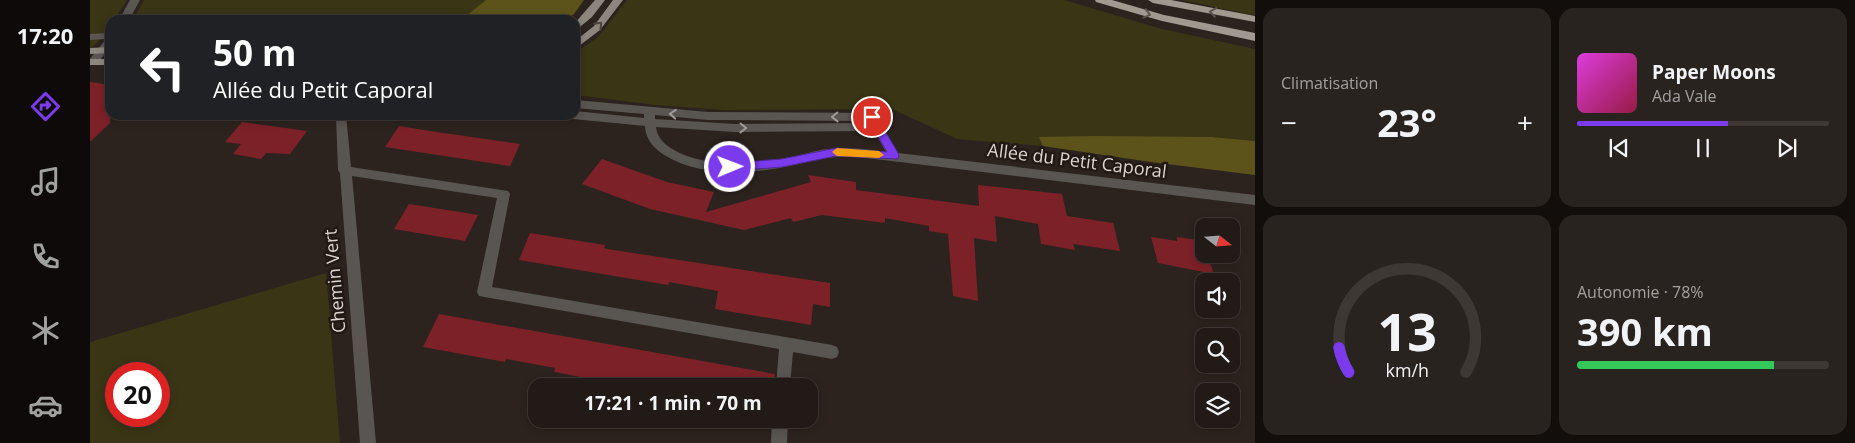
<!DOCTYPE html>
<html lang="fr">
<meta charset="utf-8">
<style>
body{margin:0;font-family:"Open Sans",sans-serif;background:#29231f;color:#f1f3f6;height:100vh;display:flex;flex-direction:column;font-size:19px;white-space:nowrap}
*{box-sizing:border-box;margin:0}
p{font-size:16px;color:#a2a1a1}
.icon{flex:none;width:28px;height:28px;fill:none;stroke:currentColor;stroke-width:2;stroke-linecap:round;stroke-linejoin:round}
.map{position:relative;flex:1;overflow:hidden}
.panel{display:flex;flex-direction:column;gap:8px;padding:8px;background:#120e0c;width:600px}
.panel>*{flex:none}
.hud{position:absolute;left:15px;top:15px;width:475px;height:105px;border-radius:15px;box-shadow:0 2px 8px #0003,0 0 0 1px #3e3835;background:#202124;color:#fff;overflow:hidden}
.needle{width:32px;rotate:107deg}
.tools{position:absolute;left:1105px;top:218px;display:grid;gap:10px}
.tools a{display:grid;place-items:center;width:45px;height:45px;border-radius:10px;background:#211a16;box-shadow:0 2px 8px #0003,0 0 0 1px #3e3835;font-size:25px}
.speed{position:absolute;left:15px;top:362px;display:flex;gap:10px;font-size:25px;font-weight:700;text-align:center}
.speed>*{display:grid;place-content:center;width:65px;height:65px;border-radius:50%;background:#211a16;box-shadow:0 2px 8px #0003,0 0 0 1px #3e3835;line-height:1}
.speed .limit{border:8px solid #d22;background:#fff;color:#111}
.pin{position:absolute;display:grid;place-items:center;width:42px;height:42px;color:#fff;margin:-21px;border:2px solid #fff;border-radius:50%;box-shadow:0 1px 5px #0007}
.me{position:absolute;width:55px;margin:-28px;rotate:89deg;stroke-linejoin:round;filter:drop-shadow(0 0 4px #0008)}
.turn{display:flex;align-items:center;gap:18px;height:105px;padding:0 25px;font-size:22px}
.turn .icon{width:65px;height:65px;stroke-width:2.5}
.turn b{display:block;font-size:35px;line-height:42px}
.big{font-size:38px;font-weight:700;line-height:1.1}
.panel .widget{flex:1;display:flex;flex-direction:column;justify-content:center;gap:8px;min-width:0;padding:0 18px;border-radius:15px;background:#29231f}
.panel .dial{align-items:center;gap:0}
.dial svg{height:130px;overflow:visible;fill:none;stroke:#3e3835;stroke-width:7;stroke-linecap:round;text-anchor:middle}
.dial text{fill:#f1f3f6;stroke:none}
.song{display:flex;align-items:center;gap:15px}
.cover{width:60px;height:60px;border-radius:8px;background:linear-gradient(135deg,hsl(300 70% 55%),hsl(340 70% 35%))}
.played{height:5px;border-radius:2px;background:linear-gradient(90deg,#7c3aed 60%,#3e3835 60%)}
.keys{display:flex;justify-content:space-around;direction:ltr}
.heat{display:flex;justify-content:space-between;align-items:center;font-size:28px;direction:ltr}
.charge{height:8px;border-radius:4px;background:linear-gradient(90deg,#34c759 78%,#3e3835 0)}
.panel .tiles{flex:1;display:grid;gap:8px;grid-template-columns:repeat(2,1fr)}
.trip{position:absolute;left:438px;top:378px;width:290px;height:50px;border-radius:15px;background:#211a16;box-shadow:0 2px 8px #0003,0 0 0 1px #3e3835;font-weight:700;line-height:50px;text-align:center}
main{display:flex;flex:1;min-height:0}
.tab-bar{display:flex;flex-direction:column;width:90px;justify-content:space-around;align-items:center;background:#0d0a09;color:#a2a1a1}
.tab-bar .icon{width:35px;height:35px}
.tab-bar .selected{color:#7c3aed}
.tab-bar b{font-size:22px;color:#f1f3f6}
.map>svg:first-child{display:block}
</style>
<main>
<nav class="tab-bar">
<b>17:20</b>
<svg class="icon selected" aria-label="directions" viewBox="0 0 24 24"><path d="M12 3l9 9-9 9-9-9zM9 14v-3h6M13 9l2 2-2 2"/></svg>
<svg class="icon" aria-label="music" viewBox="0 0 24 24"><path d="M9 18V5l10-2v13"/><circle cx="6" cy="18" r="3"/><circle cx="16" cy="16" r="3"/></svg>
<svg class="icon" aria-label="phone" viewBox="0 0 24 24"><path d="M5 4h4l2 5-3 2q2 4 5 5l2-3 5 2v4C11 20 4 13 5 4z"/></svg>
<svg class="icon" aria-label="climate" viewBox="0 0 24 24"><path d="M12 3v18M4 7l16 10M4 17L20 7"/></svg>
<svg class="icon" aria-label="car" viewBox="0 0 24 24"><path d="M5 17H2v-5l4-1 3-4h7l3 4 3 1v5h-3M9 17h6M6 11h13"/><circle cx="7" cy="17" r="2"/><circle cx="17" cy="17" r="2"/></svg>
</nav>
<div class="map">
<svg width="1165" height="443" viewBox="0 0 1165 443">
<rect width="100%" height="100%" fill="#2c231e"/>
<path fill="#3a3515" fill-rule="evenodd" d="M0 0H37L24 20H20C20 32 8 42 0 49Z
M54 0H396L371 20H43Z
M537 0H974L1072 29 1165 49V141L1122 137H950L953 146 867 139 802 109 634 110 566 105 485 95V53L508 37Z
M1092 0H1165V15L1158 14Z
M236 273 250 443H0V342ZM26 374H69V416H26Z"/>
<path fill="#5c531b" d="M396 0H494L484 14 476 20 372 19Z
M1005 136 1122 137 1165 141V175L1061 162 953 146 949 137Z"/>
<path fill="#7c2128" d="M0 82 20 85V123L0 142Z
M152 122 196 128 217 131 200 154 176 153 171 159 143 154 151 144 135 142Z
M309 126 340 131 430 144 420 166 295 147Z
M512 159 577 182 624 192 616 212 721 182 718 175 766 182V190L889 206 888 185 972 194 977 216 1023 223 1030 251 983 244 985 250 951 244 948 224 905 216 907 242 884 238 888 301 863 296 858 234 839 231V226L795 218V223L732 215 703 222 701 218 654 230 560 209 492 184Z
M319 204 370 212 388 215 375 241 304 229Z
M440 233 515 245 514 248 517 249 740 283V307L723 304 721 325 625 309 628 291 579 282 578 285 429 260Z
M1061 237 1087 241V237L1113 241 1114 254H1117L1124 274 1068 263Z
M349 314 685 374 684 386H538L464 372 465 368 416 359 415 362 333 347Z"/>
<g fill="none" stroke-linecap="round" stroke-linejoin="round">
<path fill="#595652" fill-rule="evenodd" d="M40 0H50L39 20H29Z
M20 33V47L7 64H0V59L16 39 0 40V34Z
M485 100 618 112 782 113 786 114 808 153 1165 195V205L768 157C743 155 723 161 700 166 662 174 610 177 576 156 565 150 555 139 555 126L483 119 478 115H485V111L554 118V114L485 108ZM565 115 618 120 779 121 780 123 645 124 565 119ZM566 127 645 132 784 131 796 152C777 149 758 147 738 149 725 150 713 155 701 157 667 164 613 168 584 150 575 145 567 138 566 127Z
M246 115H256L261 167 418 191 420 194 402 287 742 345 747 347 749 352 747 357 742 359 703 352 700 386H686L689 349 389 296 387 292 407 198 262 176 286 443H270L250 173 248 170Z
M682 419H698L697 443H681Z"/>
<path fill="#8c867f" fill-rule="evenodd" d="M505 0H515L502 17 485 31V23Z
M523 0H533L510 30 485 49V41L504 26Z
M20 47V53L0 54V48Z
M0 59H20V65H0Z"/>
<path fill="#a19990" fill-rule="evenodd" d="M1005 0H1022L1074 15 1165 33V41L1072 21 1006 2Z
M1058 0H1081L1165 16V22L1063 3Z"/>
</g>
<defs><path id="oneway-chevron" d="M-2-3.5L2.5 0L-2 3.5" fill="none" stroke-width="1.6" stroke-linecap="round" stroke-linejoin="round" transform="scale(1.25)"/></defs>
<g stroke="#5b534c">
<use href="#oneway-chevron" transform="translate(1123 12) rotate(-171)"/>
<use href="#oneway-chevron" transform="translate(1057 14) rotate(15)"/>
</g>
<use stroke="#4c453f" href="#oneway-chevron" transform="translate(509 25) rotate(-47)"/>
<g stroke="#a09b98">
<use href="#oneway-chevron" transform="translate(583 114) rotate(-175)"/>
<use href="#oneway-chevron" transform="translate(745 117) rotate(179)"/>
<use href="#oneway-chevron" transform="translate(653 128) rotate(1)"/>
</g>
<path fill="#7c3aed" stroke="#51269a" d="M782 113 785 114 808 153 809 156 808 159 746 156 692 167 640 171 634 167 640 163 692 159 746 148 797 152 777 117Z"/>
<path fill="#f59e0b" d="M747 148 789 151 794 155 789 158 747 156 742 152Z"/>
<g text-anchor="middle" stroke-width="5" stroke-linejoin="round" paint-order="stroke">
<g font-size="18" fill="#dad4d1" stroke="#221915">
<text transform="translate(987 161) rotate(7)" y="6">Allée du Petit Caporal</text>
<text transform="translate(245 281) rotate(-95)" y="6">Chemin Vert</text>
</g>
</g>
</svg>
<div class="tools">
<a><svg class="needle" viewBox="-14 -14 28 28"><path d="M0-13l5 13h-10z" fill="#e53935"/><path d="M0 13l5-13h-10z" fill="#a2a1a1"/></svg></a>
<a><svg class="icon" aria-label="sound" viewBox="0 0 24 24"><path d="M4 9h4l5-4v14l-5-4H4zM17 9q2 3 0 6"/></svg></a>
<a><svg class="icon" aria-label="search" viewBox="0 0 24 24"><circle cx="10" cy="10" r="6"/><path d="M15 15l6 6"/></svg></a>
<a><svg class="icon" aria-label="layers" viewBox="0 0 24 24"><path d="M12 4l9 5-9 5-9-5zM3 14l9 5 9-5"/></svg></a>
</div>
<div class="speed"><div class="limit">20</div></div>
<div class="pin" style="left:782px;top:117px;background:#d93025"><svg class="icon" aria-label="arrive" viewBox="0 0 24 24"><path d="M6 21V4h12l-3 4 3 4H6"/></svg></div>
<svg class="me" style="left:640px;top:167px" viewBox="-20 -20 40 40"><circle r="17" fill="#7c3aed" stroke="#fff" stroke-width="3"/><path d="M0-11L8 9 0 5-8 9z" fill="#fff"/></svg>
<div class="trip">17:21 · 1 min · 70 m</div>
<div class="hud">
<div class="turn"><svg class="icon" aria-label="left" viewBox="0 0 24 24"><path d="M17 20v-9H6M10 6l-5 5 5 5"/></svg><div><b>50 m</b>Allée du Petit Caporal</div></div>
</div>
</div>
<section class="panel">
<div class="tiles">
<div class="widget"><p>Climatisation</p>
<div class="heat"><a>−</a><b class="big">23°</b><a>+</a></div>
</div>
<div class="widget">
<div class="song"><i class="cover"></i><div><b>Paper Moons</b><p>Ada Vale</p></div></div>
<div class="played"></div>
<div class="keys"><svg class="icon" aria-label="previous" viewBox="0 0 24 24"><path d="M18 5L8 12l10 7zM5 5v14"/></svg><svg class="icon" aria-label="pause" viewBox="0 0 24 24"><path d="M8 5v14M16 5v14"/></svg><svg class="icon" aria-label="next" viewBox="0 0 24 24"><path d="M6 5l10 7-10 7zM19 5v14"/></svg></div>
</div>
<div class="widget dial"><svg viewBox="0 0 100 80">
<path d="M14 69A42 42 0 1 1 86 69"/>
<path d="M14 69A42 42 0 0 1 8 54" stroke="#7c3aed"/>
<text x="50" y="56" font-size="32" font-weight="700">13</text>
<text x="50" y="72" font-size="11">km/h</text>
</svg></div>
<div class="widget"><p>Autonomie · 78%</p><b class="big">390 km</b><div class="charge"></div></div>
</div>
</section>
</main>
